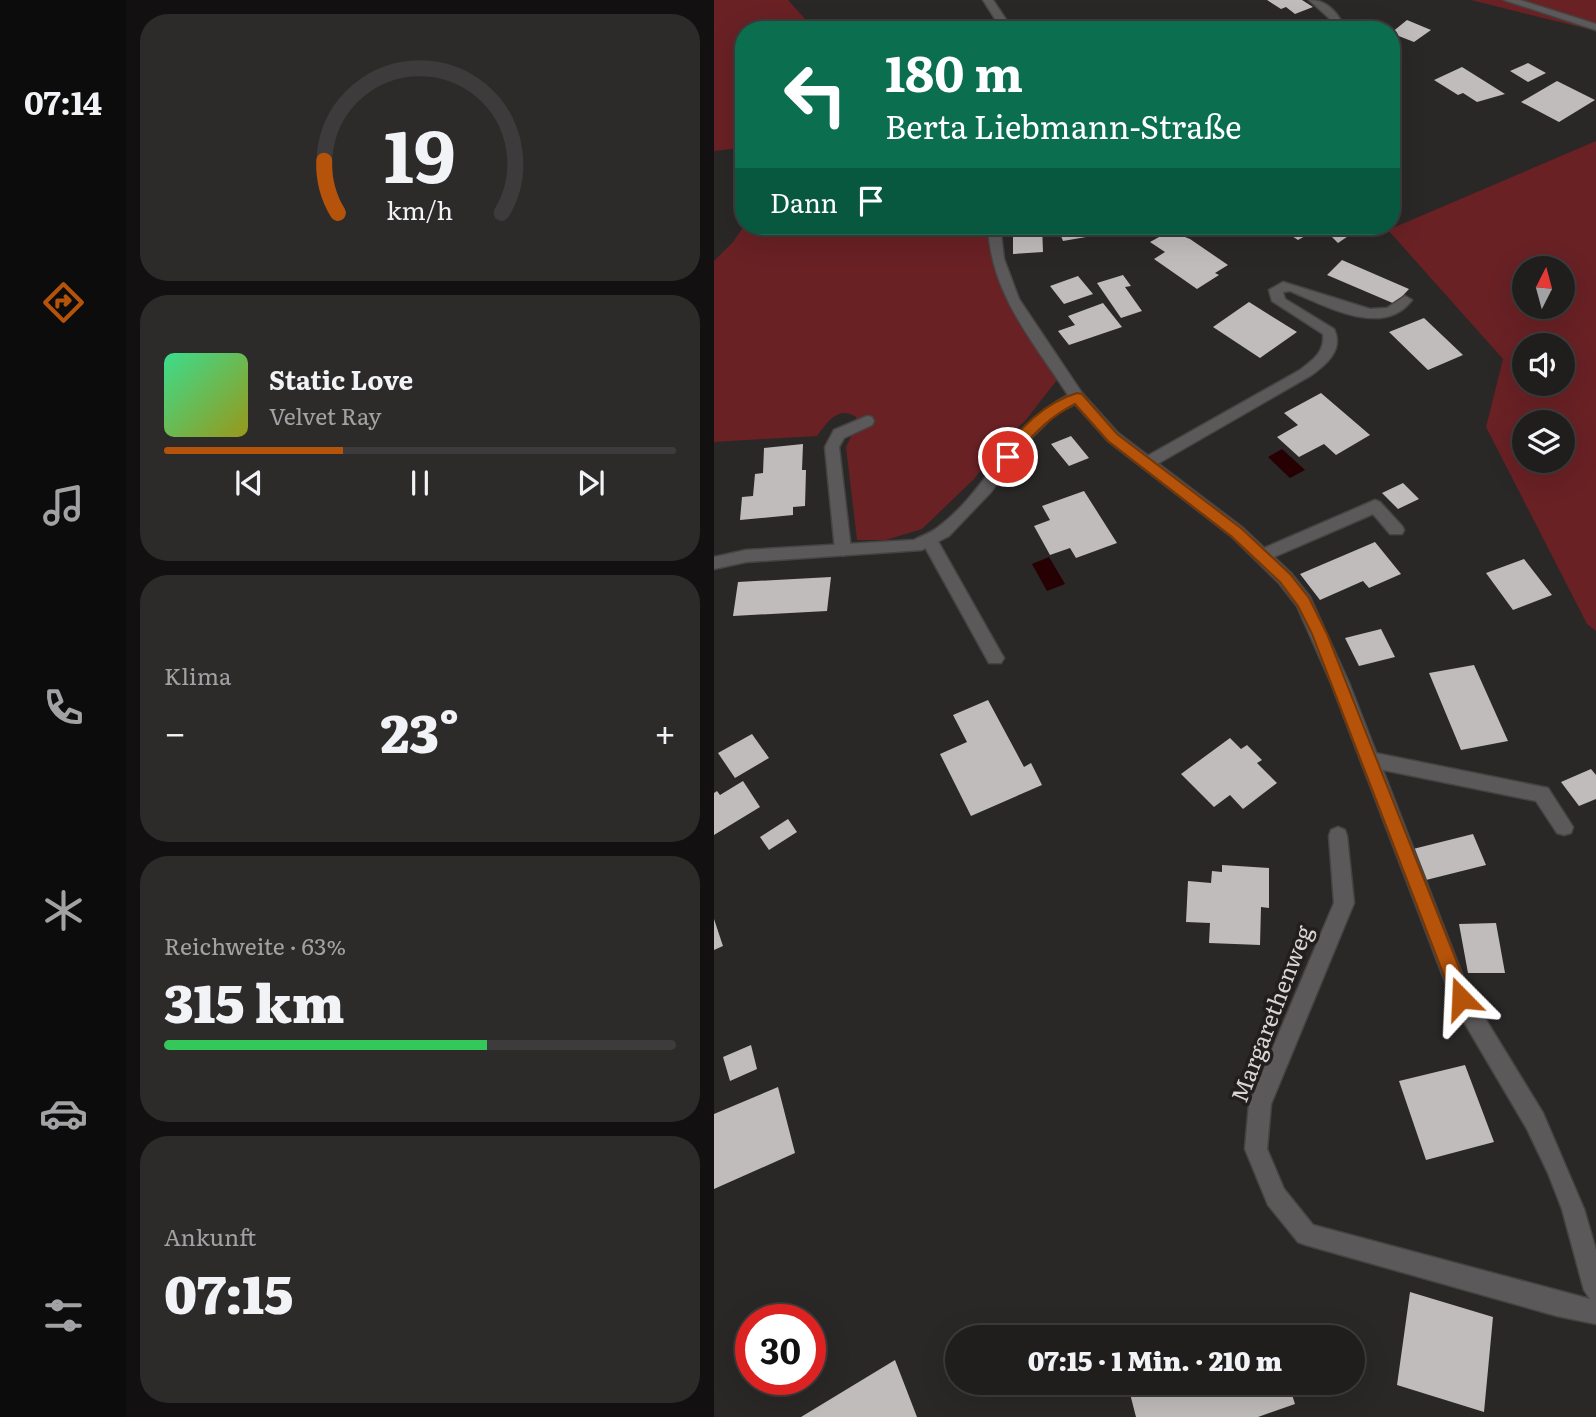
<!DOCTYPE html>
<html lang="de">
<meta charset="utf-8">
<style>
body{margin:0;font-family:Literata,serif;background:#2d2a2a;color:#f1f3f6;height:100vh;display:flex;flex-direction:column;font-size:26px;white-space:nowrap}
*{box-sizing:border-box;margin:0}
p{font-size:23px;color:#a2a2a4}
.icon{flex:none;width:38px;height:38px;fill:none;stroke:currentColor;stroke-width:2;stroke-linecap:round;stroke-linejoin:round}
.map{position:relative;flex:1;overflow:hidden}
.sheet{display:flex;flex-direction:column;gap:14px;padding:14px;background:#121010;width:588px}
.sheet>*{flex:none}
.guide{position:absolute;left:21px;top:21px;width:665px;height:214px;border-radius:28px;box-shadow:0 7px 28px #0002,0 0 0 2px #3d3b3b;background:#0b6e4f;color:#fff;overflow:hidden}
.needle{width:46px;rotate:6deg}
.buttons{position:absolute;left:798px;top:256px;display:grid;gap:14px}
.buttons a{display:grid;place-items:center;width:63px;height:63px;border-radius:50%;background:#201d1d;box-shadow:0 7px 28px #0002,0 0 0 2px #3d3b3b;font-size:35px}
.speed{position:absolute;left:21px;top:1304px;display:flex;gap:14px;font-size:35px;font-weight:700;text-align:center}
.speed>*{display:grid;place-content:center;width:91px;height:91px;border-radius:50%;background:#201d1d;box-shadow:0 7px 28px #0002,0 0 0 2px #3d3b3b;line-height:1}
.speed .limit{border:10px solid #d22;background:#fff;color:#111}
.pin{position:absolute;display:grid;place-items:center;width:60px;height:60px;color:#fff;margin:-30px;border:4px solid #fff;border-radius:50%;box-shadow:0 2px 7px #0007}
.me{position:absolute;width:77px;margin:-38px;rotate:339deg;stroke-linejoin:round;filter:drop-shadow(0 0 5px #0008)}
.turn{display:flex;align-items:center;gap:24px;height:147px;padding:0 35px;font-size:32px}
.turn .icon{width:91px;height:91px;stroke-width:2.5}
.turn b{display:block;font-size:49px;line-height:60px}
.then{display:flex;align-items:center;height:66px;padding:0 35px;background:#0003;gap:14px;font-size:26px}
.big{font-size:52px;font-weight:800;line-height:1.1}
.sheet .widget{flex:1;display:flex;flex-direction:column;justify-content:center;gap:10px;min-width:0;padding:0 24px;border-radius:28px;background:#2d2a2a}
.sheet .dial{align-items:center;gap:0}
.dial svg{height:182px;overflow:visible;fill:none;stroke:#3d3b3b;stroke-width:7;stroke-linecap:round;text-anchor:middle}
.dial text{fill:#f1f3f6;stroke:none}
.song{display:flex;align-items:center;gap:21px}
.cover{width:84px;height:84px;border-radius:10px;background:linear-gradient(135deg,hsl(150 70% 55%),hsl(60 70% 35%))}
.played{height:7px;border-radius:4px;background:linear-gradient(90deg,#b45309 35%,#3d3b3b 35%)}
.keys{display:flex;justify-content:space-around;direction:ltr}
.heat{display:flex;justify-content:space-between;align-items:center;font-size:38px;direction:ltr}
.charge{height:10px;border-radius:5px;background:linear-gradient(90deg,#34c759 63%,#3d3b3b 0)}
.trip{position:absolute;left:231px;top:1325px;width:420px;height:70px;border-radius:35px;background:#201d1d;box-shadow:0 7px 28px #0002,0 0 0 2px #3d3b3b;font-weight:800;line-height:70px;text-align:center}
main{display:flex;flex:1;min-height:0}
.tabs{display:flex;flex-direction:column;width:126px;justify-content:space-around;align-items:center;background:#0d0c0c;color:#a2a2a4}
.tabs .icon{width:49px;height:49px}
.tabs .selected{color:#b45309}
.tabs b{font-size:32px;color:#f1f3f6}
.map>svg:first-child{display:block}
</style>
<main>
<nav class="tabs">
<b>07:14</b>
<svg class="icon selected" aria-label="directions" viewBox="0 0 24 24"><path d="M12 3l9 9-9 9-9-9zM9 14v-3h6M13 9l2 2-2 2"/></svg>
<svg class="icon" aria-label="music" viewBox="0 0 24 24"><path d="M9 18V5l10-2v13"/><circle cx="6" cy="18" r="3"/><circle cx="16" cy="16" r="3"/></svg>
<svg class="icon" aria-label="phone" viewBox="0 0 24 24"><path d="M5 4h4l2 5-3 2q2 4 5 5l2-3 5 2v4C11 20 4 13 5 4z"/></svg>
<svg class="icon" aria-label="climate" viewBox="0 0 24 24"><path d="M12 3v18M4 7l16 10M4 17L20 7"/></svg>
<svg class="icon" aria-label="car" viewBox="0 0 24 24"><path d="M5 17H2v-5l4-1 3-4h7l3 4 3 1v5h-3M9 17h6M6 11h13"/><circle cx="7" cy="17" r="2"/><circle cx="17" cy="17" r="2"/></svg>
<svg class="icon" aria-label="filters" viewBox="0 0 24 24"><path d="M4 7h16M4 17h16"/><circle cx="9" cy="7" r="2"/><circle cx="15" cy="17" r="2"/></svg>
</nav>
<section class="sheet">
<div class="widget dial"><svg viewBox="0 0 100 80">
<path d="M14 69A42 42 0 1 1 86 69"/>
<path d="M14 69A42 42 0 0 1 8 46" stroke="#b45309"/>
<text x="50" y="56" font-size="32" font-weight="700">19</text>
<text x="50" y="72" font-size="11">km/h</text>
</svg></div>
<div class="widget">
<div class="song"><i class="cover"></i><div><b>Static Love</b><p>Velvet Ray</p></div></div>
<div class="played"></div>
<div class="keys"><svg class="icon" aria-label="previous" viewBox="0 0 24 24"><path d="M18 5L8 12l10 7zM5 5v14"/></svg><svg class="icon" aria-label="pause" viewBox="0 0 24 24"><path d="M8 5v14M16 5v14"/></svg><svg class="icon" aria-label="next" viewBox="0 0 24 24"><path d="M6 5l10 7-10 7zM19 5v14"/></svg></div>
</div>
<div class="widget"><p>Klima</p>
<div class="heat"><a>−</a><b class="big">23°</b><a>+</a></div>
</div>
<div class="widget"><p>Reichweite · 63%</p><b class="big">315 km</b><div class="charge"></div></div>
<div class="widget"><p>Ankunft</p><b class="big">07:15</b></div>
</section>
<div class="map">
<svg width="882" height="1417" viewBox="0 0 882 1417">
<rect width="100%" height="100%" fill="#2a2727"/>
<path fill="#692124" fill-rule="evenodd" d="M0 0H74L101 30H30V152L18 149 0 151Z
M757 0H882V31Z
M882 141V631L873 624 772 427 789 359 674 230ZM810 268H849V306H810ZM810 345H849V383H810ZM810 422H849V460H810Z
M30 226H280L283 259 289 277 342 365 343 380 311 421 290 440 260 479 208 529 172 540H143L132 447 143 424 142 417C124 405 113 423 103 436L0 442V261L19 242Z"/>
<path fill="#260002" d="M568 449 591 470 576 478 554 457Z
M335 557 351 584 333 591 318 564Z"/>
<path fill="#c0bcbc" d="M553 0H588L599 7 581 14 572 7 567 9Z
M693 20 717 30 700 42 677 33Z
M814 63 832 73 814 82 796 71Z
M748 67 772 82 791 94 763 102 749 93 744 95 720 80Z
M843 81 881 100 845 122 807 102Z
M294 226H328L329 252 299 254V236H291L290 227Z
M343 226H368L372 237 349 241Z
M563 226H609L584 240Z
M616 226H649L624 243 610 229Z
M456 231 476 239 514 265 501 273 505 275 483 289 440 259 451 252 436 242Z
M628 260 695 289 681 304 613 275Z
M409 275 417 286 411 287 428 311 407 318 383 283Z
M364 276 379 294 350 304 336 286Z
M535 302 583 332 546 358 499 327Z
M389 303 408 327 355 345 344 331 361 325 354 316Z
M710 318 749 355 714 370 675 332Z
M607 393 656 435 622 455 610 444 585 457 563 437 584 425 570 413Z
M357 436 375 458 355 466 337 444Z
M89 444 88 470H92L91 506 79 507V515L26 520 28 497 39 496 41 474 49 473 50 448Z
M689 483 705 499 684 509 668 493Z
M370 491 403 543 362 558 356 548 336 555 320 526 336 520 328 506Z
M661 542 687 574 655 588 649 581 606 600 586 574Z
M810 559 838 595 799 610 772 573Z
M117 577 113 611 19 616 24 582Z
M667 629 681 657 645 666 631 638Z
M760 665 794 741 747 750 715 673Z
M274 700 310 767 317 763 328 785 257 816 226 754 253 742 239 715Z
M38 734 55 758 21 778 4 753Z
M516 738 527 749 533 745 548 760 543 763 563 783 529 809 516 795 500 807 467 774Z
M877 769 882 775V799L865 806 847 782Z
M29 781 46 807 0 835V793L3 791 6 795Z
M74 819 83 832 55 850 46 837Z
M759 834 772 865 712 880 699 849Z
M508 865 555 868V908L547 907 546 945 495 943 496 923 472 922 474 881 497 883 498 871 508 872Z
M0 919 9 946 0 950Z
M782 923 791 973H754L745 924Z
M37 1045 43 1069 16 1081 9 1057Z
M751 1065 780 1142 712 1160 685 1081Z
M64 1087 81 1153 0 1189V1114Z
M696 1292 779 1317 770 1412 683 1385Z
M554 1324 559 1337H520Z
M181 1360 203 1417H87Z
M413 1382H574L581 1404 544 1417H422Z"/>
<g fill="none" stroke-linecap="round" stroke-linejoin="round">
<g stroke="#464343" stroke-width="3">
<path id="service" d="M595 0C614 0 624 13 632 30H621L615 18Z
M569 282 656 309 673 308 691 296 698 300C669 339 610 305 576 291L569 292 571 299 620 329C630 350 612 365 596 376L438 467H428L425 463 428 459 586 370C599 360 611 352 609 334L558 301 555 290Z
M153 416 158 417 160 421 158 425 130 438 125 447 137 550 129 556 121 550 111 447 120 430Z
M661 500 666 502 688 526 690 530 688 534H676L659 514 553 560 547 562 539 556 541 552Z
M215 534 221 536 287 653 290 658 287 663H275L207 540Z
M656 752 834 788 859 827 857 833 850 835 843 833 822 801 650 766 647 760 650 754Z"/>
</g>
<g stroke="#464343" stroke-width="3">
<path id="minor" d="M269 0H279L299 30H288Z
M790 0H806L882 24V30Z
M274 226H286L290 259 305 299 368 393 404 433 529 528 577 573 596 597 635 683 755 992 829 1113 870 1209 882 1250V1324L843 1316 592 1245 584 1242 554 1205 531 1149 535 1104 620 903 615 836 617 830 624 827 631 830 633 836 640 903 557 1104 553 1149 570 1189 599 1225 876 1299 870 1290 848 1209 834 1173 813 1129 740 1005 617 683 583 606 565 583 517 536 394 441 361 404 342 414 310 445 277 492 235 536 208 550 32 562 0 569V557L32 550 200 540C207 536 217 533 223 528 276 489 293 426 354 395 318 340 277 294 274 226Z"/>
</g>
<use href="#service" fill="#5b5959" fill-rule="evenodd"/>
<use href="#minor" fill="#5b5959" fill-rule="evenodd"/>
</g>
<path fill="#b45309" stroke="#753606" stroke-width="2" d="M363 393 368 394 403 434 528 529 576 574 595 598 613 634 757 998 754 1004 747 1007 741 1004 598 634 584 606 566 582 517 536 394 441 361 404C335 417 316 436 299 460H289L287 457C304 428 331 403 363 393Z"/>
<g text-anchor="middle" stroke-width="7" stroke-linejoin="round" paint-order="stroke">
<g font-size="23" fill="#d8d6d5" stroke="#211e1d">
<text transform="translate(558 1014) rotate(-69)" y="8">Margarethenweg</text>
</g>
</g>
</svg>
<div class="buttons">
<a><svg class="needle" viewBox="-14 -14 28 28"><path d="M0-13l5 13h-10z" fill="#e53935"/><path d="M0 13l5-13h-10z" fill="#a2a2a4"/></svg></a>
<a><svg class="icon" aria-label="sound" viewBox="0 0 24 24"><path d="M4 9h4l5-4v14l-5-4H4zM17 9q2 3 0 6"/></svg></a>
<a><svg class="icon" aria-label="layers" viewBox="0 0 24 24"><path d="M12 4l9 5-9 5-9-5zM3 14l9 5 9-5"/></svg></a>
</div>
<div class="speed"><div class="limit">30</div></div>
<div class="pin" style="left:294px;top:457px;background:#d93025"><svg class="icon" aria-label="arrive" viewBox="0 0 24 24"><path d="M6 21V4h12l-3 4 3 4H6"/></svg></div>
<svg class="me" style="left:747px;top:998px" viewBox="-20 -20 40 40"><path d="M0-17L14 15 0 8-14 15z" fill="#b45309" stroke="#fff" stroke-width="4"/></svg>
<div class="trip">07:15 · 1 Min. · 210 m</div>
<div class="guide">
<div class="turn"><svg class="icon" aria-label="left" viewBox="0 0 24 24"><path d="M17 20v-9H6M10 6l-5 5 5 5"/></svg><div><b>180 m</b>Berta Liebmann-Straße</div></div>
<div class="then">Dann<svg class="icon" aria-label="arrive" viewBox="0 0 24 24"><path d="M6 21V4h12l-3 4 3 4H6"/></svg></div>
</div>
</div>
</main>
